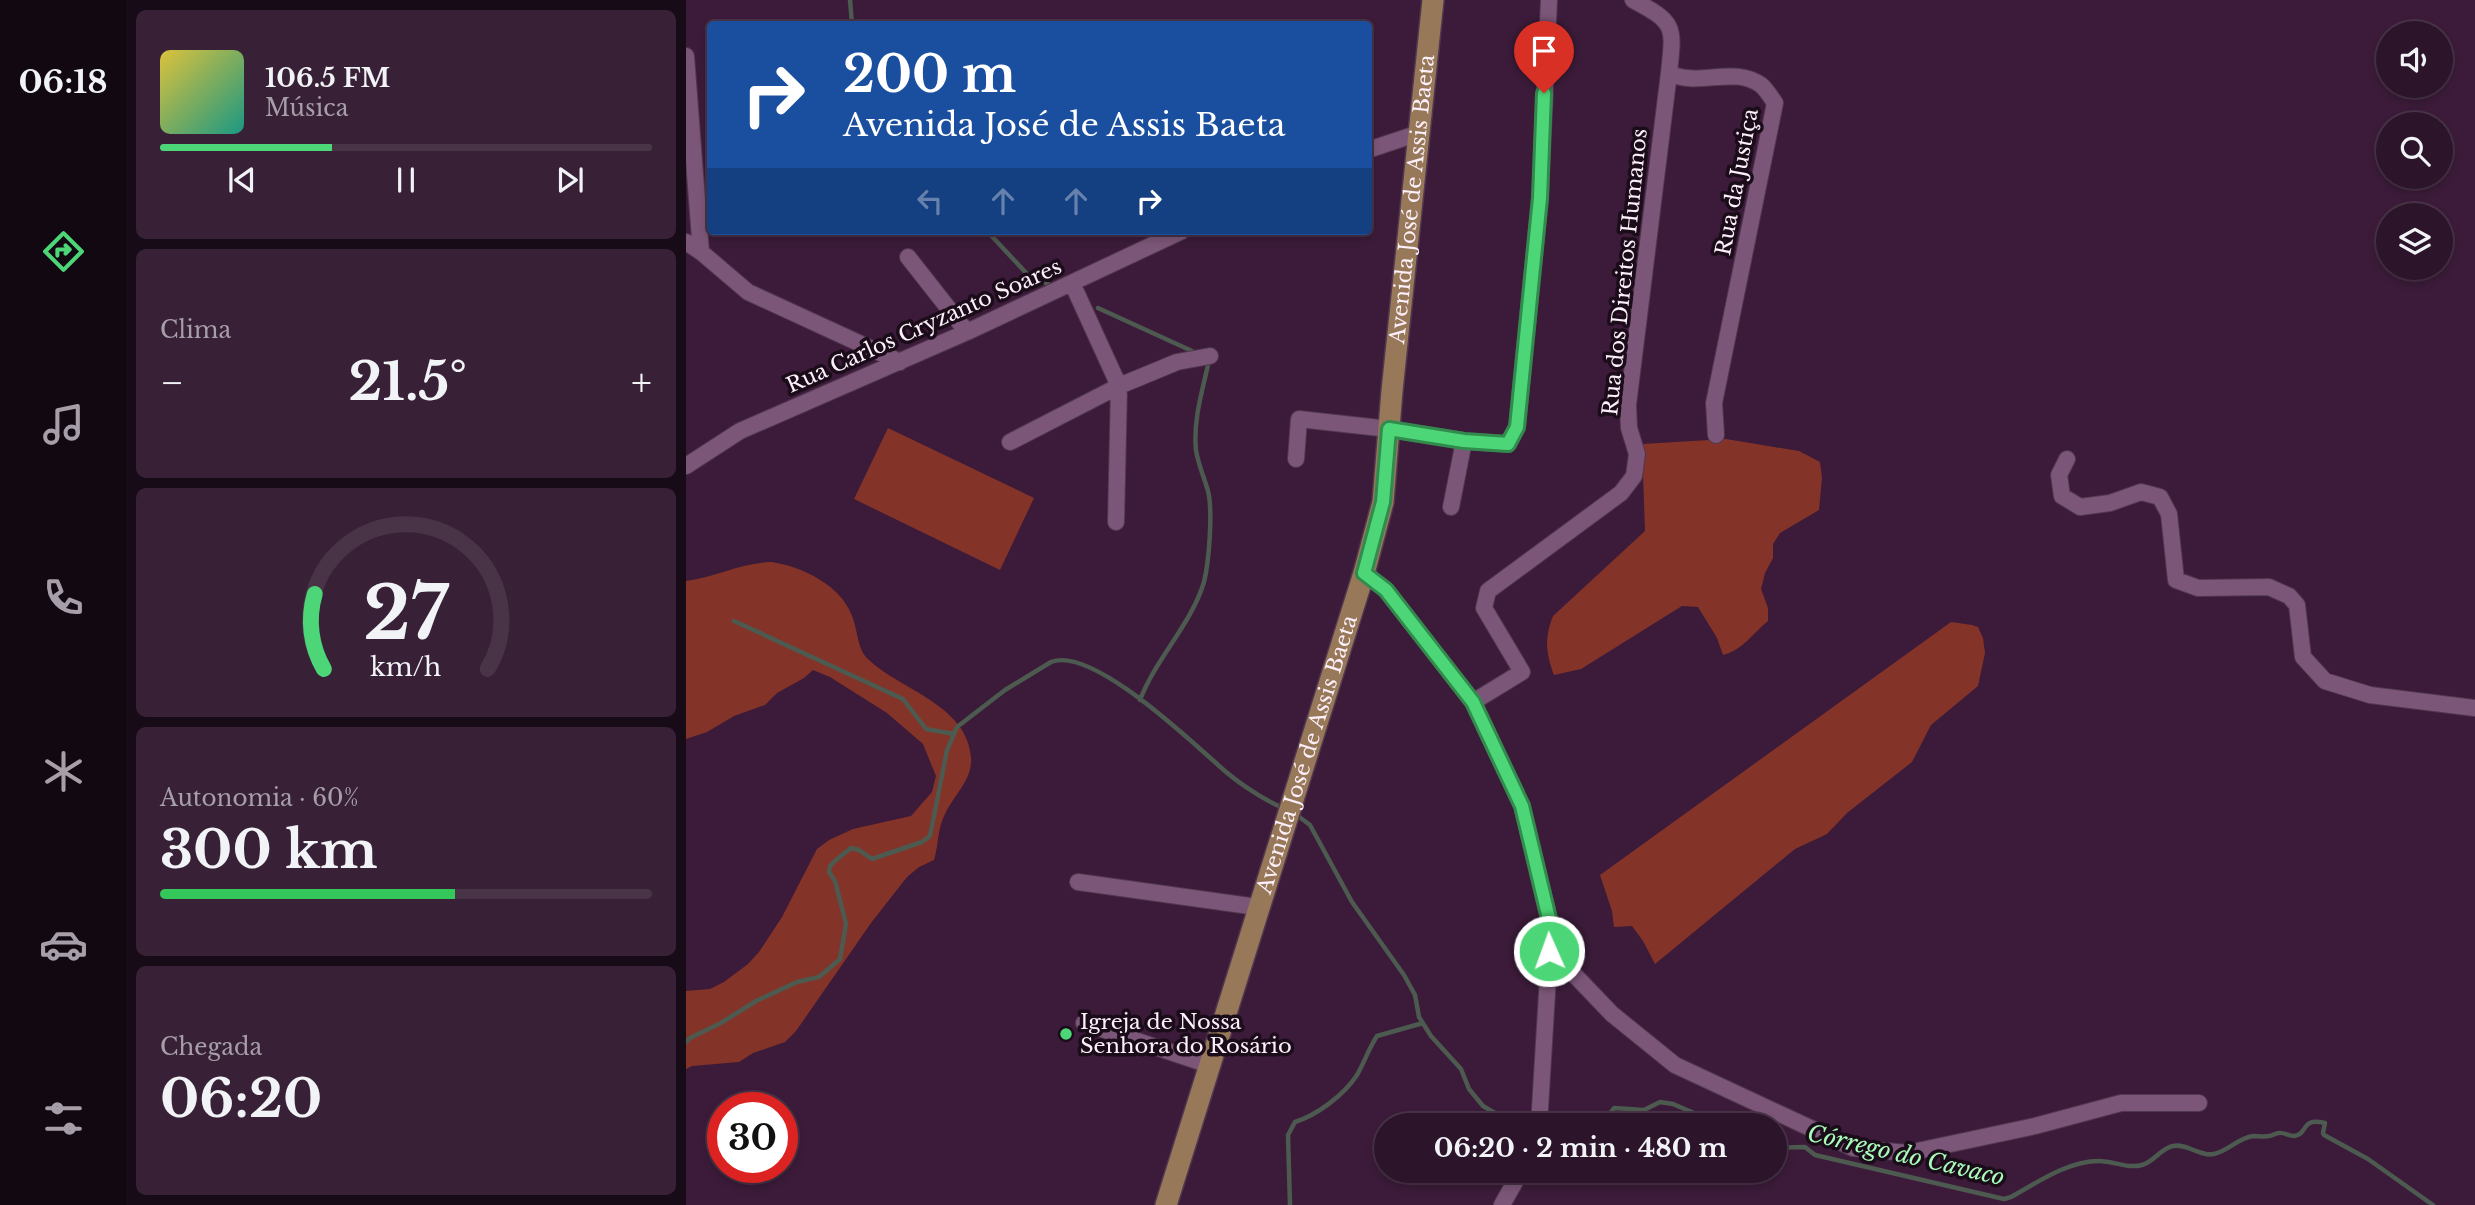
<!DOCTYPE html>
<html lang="pt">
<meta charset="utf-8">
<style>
body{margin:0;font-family:"Libre Baskerville",serif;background:#382137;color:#f1f3f6;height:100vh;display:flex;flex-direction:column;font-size:26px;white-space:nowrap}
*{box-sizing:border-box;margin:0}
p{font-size:23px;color:#a69ea9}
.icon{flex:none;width:38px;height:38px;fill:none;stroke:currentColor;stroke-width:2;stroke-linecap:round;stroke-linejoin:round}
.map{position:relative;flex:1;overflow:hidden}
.side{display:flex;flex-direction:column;gap:10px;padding:10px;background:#180b18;width:560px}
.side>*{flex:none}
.hud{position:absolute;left:21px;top:21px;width:665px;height:214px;border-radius:7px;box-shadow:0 4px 10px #0003,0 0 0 2px #483347;background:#1a4fa0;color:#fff;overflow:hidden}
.buttons{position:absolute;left:1690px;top:21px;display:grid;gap:14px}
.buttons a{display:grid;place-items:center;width:77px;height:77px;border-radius:50%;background:#2c142b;box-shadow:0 4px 10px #0003,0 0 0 2px #483347;font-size:35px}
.speed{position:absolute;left:21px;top:1092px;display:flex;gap:14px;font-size:35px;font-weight:700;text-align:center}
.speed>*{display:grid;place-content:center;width:91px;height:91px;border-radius:50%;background:#2c142b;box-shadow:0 4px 10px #0003,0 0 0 2px #483347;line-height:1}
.speed .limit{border:10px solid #d22;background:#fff;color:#111}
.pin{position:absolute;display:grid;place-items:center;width:60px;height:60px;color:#fff;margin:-72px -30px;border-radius:50% 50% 50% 0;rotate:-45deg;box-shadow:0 0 7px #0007}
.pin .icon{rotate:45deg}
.me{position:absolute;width:77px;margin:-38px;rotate:358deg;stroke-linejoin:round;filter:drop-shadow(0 0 5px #0008)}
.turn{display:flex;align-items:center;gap:24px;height:147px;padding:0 21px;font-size:32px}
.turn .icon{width:91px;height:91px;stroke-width:2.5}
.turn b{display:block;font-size:49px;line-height:60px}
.lanes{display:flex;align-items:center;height:66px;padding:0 21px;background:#0003;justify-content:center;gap:35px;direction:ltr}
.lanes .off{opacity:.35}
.big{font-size:52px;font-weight:700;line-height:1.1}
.side .card{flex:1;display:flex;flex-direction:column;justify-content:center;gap:10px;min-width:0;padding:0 24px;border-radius:10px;background:#382137}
.side .dial{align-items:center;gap:0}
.dial svg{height:182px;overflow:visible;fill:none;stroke:#483347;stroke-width:7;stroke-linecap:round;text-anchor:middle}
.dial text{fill:#f1f3f6;stroke:none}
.song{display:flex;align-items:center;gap:21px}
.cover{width:84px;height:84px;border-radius:10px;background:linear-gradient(135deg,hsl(50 70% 55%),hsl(170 70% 35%))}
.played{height:7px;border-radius:4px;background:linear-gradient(90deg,#4cd677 35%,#483347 35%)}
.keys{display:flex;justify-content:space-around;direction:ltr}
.heat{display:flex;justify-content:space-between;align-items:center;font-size:38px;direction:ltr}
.charge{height:10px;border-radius:5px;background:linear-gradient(90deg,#34c759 60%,#483347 0)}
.trip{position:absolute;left:688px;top:1113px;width:413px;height:70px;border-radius:35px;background:#2c142b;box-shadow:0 4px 10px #0003,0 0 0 2px #483347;font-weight:700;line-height:70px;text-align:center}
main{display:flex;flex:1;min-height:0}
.menu{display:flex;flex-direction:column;width:126px;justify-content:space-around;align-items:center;background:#120811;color:#a69ea9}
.menu .icon{width:49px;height:49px}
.menu .on{color:#4cd677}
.menu b{font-size:32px;color:#f1f3f6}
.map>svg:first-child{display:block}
</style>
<main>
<nav class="menu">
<b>06:18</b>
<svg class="icon on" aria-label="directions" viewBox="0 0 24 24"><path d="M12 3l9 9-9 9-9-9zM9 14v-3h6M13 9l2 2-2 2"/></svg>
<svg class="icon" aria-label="music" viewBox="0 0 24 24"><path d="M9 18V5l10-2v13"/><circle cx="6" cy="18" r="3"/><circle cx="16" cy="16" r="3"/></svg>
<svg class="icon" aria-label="phone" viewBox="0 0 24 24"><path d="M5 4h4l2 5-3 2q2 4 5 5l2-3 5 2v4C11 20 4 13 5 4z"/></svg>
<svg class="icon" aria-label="climate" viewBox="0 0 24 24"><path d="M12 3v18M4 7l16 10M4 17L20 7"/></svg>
<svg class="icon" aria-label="car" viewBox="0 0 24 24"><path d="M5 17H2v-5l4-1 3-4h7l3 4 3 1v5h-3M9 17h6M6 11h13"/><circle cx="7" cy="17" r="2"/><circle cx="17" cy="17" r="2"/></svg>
<svg class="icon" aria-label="filters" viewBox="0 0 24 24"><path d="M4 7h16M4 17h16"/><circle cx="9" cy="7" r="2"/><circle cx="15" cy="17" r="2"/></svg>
</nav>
<section class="side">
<div class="card">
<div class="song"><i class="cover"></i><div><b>106.5 FM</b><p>Música</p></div></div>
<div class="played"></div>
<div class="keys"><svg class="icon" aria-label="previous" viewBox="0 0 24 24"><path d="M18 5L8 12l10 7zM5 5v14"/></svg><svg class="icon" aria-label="pause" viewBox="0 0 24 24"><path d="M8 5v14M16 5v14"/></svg><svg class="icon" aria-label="next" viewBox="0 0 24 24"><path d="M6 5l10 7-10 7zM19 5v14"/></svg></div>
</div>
<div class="card"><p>Clima</p>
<div class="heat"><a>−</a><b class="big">21.5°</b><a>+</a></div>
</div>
<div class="card dial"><svg viewBox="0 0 100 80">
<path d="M14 69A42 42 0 1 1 86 69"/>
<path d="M14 69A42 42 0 0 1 10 36" stroke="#4cd677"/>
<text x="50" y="56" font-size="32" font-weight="700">27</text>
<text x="50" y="72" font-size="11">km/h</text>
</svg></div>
<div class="card"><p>Autonomia · 60%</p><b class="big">300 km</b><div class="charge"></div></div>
<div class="card"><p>Chegada</p><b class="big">06:20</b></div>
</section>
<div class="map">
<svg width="1789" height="1205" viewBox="0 0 1789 1205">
<rect width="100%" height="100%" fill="#3b1b39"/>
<path fill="#843328" d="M202 428 348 498 314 570 168 499Z
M1040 439 1113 451 1134 462 1136 478 1133 510 1094 533 1087 544V558L1079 573 1075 589 1082 608V621C1068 632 1056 651 1037 655L1031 638 1012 607 996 606 895 669 868 675C860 653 858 639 867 616L959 531 956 444Z
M85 562C115 566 155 585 166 616 172 630 171 650 183 660 215 690 281 705 285 757 287 779 268 795 259 814 251 829 253 844 248 860L233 867 221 877 185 923 110 1031 99 1042 67 1053 53 1062 6 1066 0 1069V991L24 989 38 982 62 964 73 952 96 917 131 849 143 840 167 829 225 816 246 792 250 776 237 744 201 713 144 677 127 670 118 678 91 693 79 705 48 716 21 732 0 739V581C30 577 54 563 85 562Z
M1265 622 1286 625 1292 627 1297 638 1299 653 1292 686 1245 725 1226 762 1161 813 1141 834 1109 849 969 964 957 941 946 926 928 927 926 911 914 875Z"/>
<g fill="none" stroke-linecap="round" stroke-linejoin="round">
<path stroke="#4d5a50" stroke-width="4.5" d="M164 0 166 24
M301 231 342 275 362 284
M412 308 506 351
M48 621 217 699 240 729 268 734
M454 700C470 658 505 625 518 582 523 562 527 511 522 491 518 477 512 464 510 450 507 421 516 392 522 365
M608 813 624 825 666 902 718 975 729 995 733 1017 745 1036 775 1069 783 1089 797 1106 829 1125
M0 1042 4 1038 35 1023 70 1001 111 982 133 977 154 959 160 924 149 881 143 872 144 866 150 860 165 848 173 850 186 859 236 842 244 836 261 750 271 727 319 690 365 662C405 646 500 737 530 763 548 780 574 798 597 808
M931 1125V1119L925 1112 928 1108 958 1110 974 1102 987 1104 1008 1113 1023 1125
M1088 1148 1119 1147 1129 1155 1318 1199 1325 1197C1352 1182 1382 1161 1413 1161 1428 1161 1441 1169 1456 1165 1468 1162 1475 1148 1487 1146 1501 1143 1514 1157 1528 1154 1542 1151 1552 1138 1567 1136 1572 1136 1578 1137 1583 1136 1587 1136 1589 1133 1593 1133 1597 1132 1603 1136 1608 1136 1623 1134 1614 1117 1639 1123L1637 1133 1638 1135 1682 1159 1747 1205
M604 1205 602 1135 609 1122C631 1115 658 1095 671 1075 678 1063 683 1048 691 1036L737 1023"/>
<g stroke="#51374f" stroke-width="18">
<path id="minor" d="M947 0C990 23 988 26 983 73 1012 88 1047 65 1075 85 1080 89 1085 97 1089 103L1028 403 1030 435
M0 56 15 252
M682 150 733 133
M0 242 15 252 62 292 214 362
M222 257 281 332
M386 283 433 386 430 522
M324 442 433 386 491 362 524 356
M610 459 613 419 703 429 778 441 822 444 831 427 854 198 863 0
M1381 459 1373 475 1376 496 1394 507 1424 503 1455 492 1474 497 1483 514 1490 580 1512 588 1583 587 1603 596 1611 605 1617 657 1639 681 1684 695 1789 708
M0 466 54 431 281 332 496 231
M765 507 778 441
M678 573 700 590 787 702 836 806 865 927 853 1125
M787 702 836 672 798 608 802 591 935 493 948 476 951 454 943 428 942 405 983 73
M392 882 571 907
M865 927 880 966 926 1014 989 1065 1167 1148 1222 1153 1349 1126 1435 1103H1513
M398 1023 523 1065
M816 1205 835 1171"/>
</g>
<g stroke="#51374f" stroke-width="24">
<g id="major">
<path id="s1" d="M480 1205 678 573 697 502 706 391 747 0"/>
</g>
</g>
<use href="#minor" stroke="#7c5678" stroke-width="16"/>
<use href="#major" stroke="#977859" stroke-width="21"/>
</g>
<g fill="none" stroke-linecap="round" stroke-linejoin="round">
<g stroke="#318b4d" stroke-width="18">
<path id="route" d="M858 93 854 198 831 427 822 444 778 441 703 429 697 502 678 573 700 590 787 702 836 806 865 927 863 951"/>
</g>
<use href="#route" stroke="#4cd677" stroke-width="12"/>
</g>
<circle fill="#4cd677" stroke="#1a0c19" stroke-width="2.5" cx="380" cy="1034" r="7"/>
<g text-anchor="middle" stroke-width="7" stroke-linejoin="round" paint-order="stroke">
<g font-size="21" fill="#fdf0fb" stroke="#1a0c19">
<text transform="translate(1051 182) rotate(-79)" y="7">Rua da Justiça</text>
<text dy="7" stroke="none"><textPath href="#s1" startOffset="1040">Avenida José de Assis Baeta</textPath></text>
<text transform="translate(939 272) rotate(-84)" y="7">Rua dos Direitos Humanos</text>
<text transform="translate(238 326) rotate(-24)" y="7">Rua Carlos Cryzanto Soares</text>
<text dy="7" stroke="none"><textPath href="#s1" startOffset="472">Avenida José de Assis Baeta</textPath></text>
</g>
<g font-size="21" fill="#fdf0fb" stroke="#1a0c19" text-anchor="start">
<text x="394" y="1029">Igreja de Nossa<tspan x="394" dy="24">Senhora do Rosário</tspan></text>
</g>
<g font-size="23" font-style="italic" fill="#a9fbba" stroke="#1a0c19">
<text transform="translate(1220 1155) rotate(13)" y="8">Córrego do Cavaco</text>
</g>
</g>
</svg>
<div class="buttons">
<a><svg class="icon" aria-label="sound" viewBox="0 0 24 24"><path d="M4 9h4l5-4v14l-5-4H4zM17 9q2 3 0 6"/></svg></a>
<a><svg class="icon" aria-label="search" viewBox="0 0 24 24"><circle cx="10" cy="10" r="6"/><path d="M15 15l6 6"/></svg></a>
<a><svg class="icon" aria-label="layers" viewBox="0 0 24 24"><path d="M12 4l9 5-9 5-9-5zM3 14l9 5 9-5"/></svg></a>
</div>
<div class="speed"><div class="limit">30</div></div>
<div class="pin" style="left:858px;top:93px;background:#d93025"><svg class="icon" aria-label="arrive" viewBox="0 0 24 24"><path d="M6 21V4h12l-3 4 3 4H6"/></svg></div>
<svg class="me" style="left:863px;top:951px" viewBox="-20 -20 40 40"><circle r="17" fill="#4cd677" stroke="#fff" stroke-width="3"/><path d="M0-11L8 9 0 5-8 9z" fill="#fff"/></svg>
<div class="trip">06:20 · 2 min · 480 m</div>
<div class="hud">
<div class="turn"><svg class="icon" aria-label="right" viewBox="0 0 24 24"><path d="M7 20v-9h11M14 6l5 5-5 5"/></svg><div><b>200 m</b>Avenida José de Assis Baeta</div></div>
<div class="lanes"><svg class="icon off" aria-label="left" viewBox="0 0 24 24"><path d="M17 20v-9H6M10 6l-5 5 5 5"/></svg><svg class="icon off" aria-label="ahead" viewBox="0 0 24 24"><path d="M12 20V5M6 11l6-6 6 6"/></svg><svg class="icon off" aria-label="ahead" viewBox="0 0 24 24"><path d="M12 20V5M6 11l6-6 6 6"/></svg><svg class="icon" aria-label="right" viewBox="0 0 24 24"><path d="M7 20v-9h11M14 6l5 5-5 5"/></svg></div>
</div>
</div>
</main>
